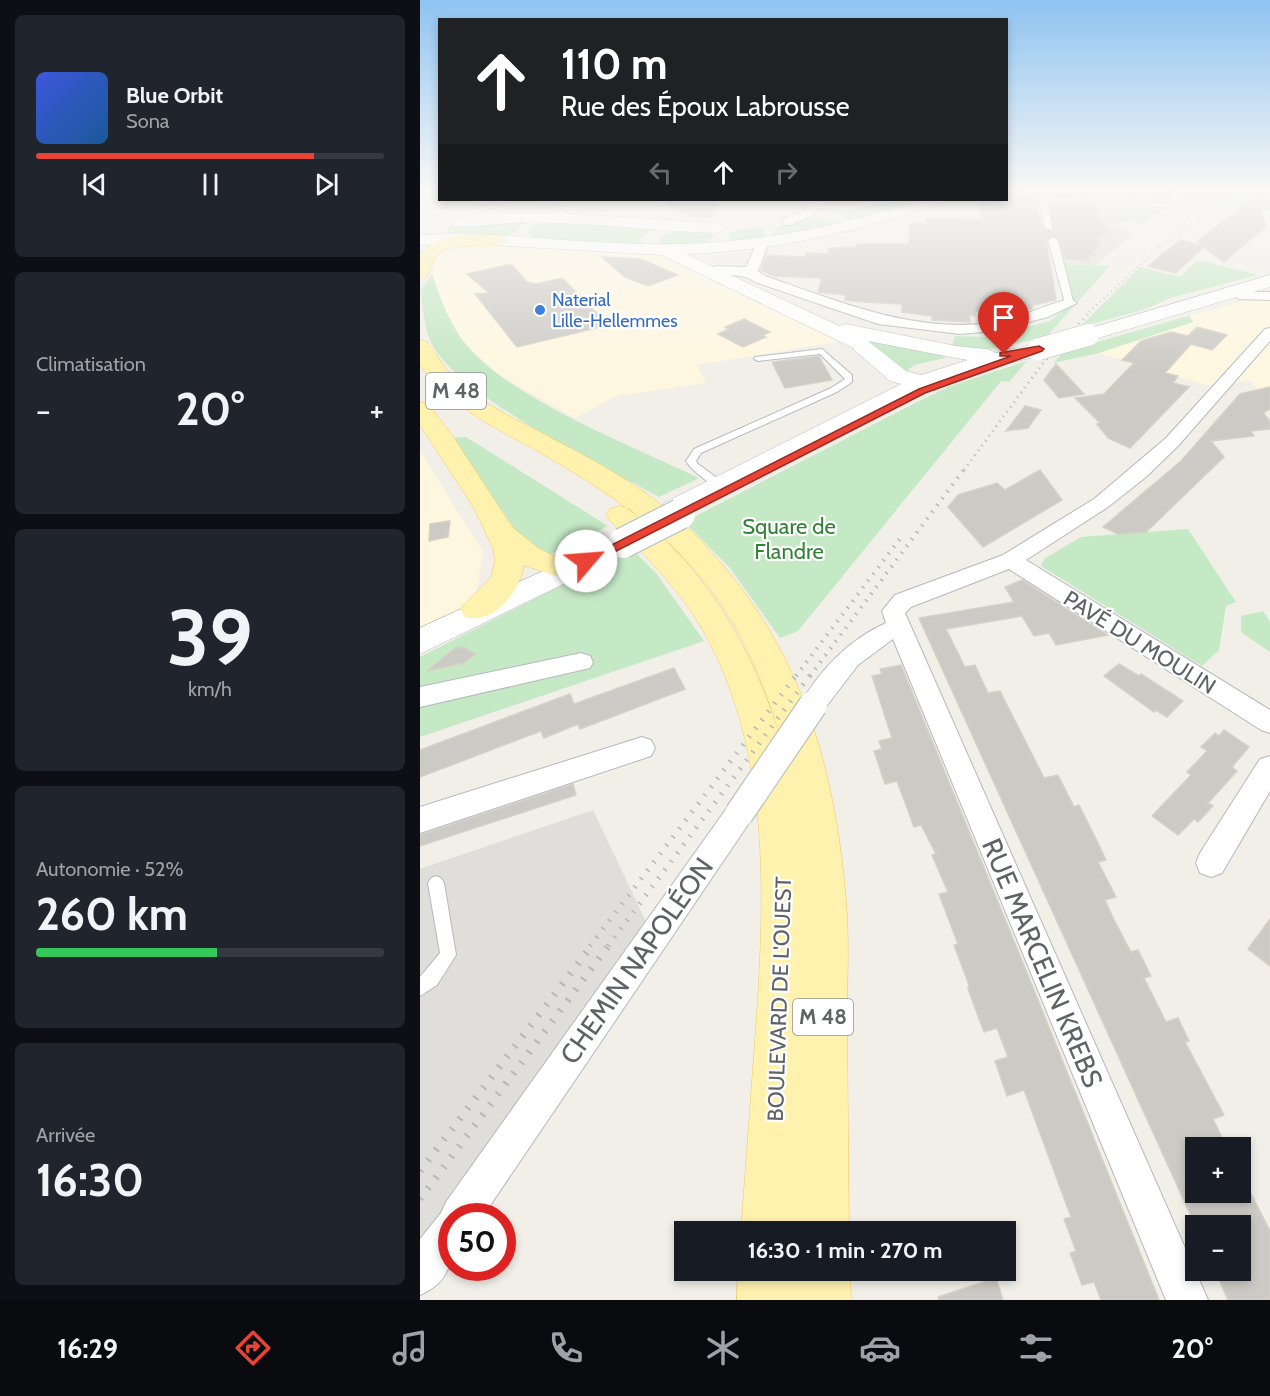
<!DOCTYPE html>
<html lang="fr">
<meta charset="utf-8">
<style>
body{margin:0;font-family:Cabin,sans-serif;background:#20242c;color:#f1f3f6;height:100vh;display:flex;flex-direction:column;font-size:22px;white-space:nowrap}
*{box-sizing:border-box;margin:0}
p{font-size:20px;color:#9ea1a6}
.icon{flex:none;width:33px;height:33px;fill:none;stroke:currentColor;stroke-width:2;stroke-linecap:round;stroke-linejoin:round}
.map{position:relative;flex:1;overflow:hidden}
.panel{display:flex;flex-direction:column;gap:15px;padding:15px;background:#0d0f14;width:420px}
.panel>*{flex:none}
.guide{position:absolute;left:18px;top:18px;width:570px;height:183px;border-radius:0px;box-shadow:0 3px 9px #0003;background:#202124;color:#fff;overflow:hidden}
.fabs{position:absolute;left:765px;top:1137px;display:grid;gap:12px}
.fabs a{display:grid;place-items:center;width:66px;height:66px;border-radius:0px;background:#171b24;box-shadow:0 3px 9px #0003;font-size:30px}
.speed{position:absolute;left:18px;top:1203px;display:flex;gap:12px;font-size:30px;font-weight:700;text-align:center}
.speed>*{display:grid;place-content:center;width:78px;height:78px;border-radius:50%;background:#171b24;box-shadow:0 3px 9px #0003;line-height:1}
.speed .limit{border:9px solid #d22;background:#fff;color:#111}
.pin{position:absolute;display:grid;place-items:center;width:51px;height:51px;color:#fff;margin:-62px -26px;border-radius:50% 50% 50% 0;rotate:-45deg;box-shadow:0 0 6px #0007}
.pin .icon{rotate:45deg}
.me{position:absolute;width:66px;margin:-33px;rotate:63deg;stroke-linejoin:round;filter:drop-shadow(0 0 4px #0008)}
.turn{display:flex;align-items:center;gap:21px;height:126px;padding:0 24px;font-size:27px}
.turn .icon{width:78px;height:78px;stroke-width:2.5}
.turn b{display:block;font-size:42px;line-height:51px}
.lanes{display:flex;align-items:center;height:57px;padding:0 24px;background:#0003;justify-content:center;gap:30px;direction:ltr}
.lanes .off{opacity:.35}
.big{font-size:45px;font-weight:700;line-height:1.1}
.panel .card{flex:1;display:flex;flex-direction:column;justify-content:center;gap:9px;min-width:0;padding:0 21px;border-radius:9px;background:#20242c}
.panel .dial{align-items:center;gap:0}
.dial b{font-size:78px;line-height:1}
.song{display:flex;align-items:center;gap:18px}
.cover{width:72px;height:72px;border-radius:9px;background:linear-gradient(135deg,hsl(230 70% 55%),hsl(210 70% 35%))}
.played{height:6px;border-radius:3px;background:linear-gradient(90deg,#ea4335 80%,#363941 80%)}
.keys{display:flex;justify-content:space-around;direction:ltr}
.heat{display:flex;justify-content:space-between;align-items:center;font-size:33px;direction:ltr}
.charge{height:9px;border-radius:4px;background:linear-gradient(90deg,#34c759 52%,#363941 0)}
.trip{position:absolute;left:254px;top:1221px;width:342px;height:60px;border-radius:0px;background:#171b24;box-shadow:0 3px 9px #0003;font-weight:700;line-height:60px;text-align:center}
.tab-bar{display:flex;height:96px;justify-content:space-around;align-items:center;background:#090b0e;color:#9ea1a6}
.tab-bar .icon{width:42px;height:42px}
.tab-bar .on{color:#ea4335}
.tab-bar b{font-size:27px;color:#f1f3f6}
main{display:flex;flex:1;min-height:0}
.map>svg:first-child{display:block}
</style>
<main>
<section class="panel">
<div class="card">
<div class="song"><i class="cover"></i><div><b>Blue Orbit</b><p>Sona</p></div></div>
<div class="played"></div>
<div class="keys"><svg class="icon" aria-label="previous" viewBox="0 0 24 24"><path d="M18 5L8 12l10 7zM5 5v14"/></svg><svg class="icon" aria-label="pause" viewBox="0 0 24 24"><path d="M8 5v14M16 5v14"/></svg><svg class="icon" aria-label="next" viewBox="0 0 24 24"><path d="M6 5l10 7-10 7zM19 5v14"/></svg></div>
</div>
<div class="card"><p>Climatisation</p>
<div class="heat"><a>−</a><b class="big">20°</b><a>+</a></div>
</div>
<div class="card dial"><b>39</b><p>km/h</p></div>
<div class="card"><p>Autonomie · 52%</p><b class="big">260 km</b><div class="charge"></div></div>
<div class="card"><p>Arrivée</p><b class="big">16:30</b></div>
</section>
<div class="map">
<svg width="850" height="1300" viewBox="0 0 850 1300">
<rect width="100%" height="100%" fill="#f1efe8"/>
<path fill="#fef7e0" d="M69 242 237 254 254 259 423 341 277 365 286 383 195 396 155 418 79 375 43 341 22 304 12 274 17 251 39 244Z
M850 294V402L829 380 793 387 679 353 772 322 769 316Z
M0 451 63 552 55 603 0 628Z"/>
<path fill="#e0deda" d="M173 810 238 947 53 1216H32L0 1293V869Z"/>
<path fill="#e1ded6" d="M677 194 698 195 718 205 698 218 706 220 695 226 714 234 676 265 642 264 626 195 677 197Z"/>
<path fill="#c5e8c5" d="M826 191H850V212L826 201 813 209 802 207Z
M479 200H507L441 222H426V218L417 213Z
M718 205 741 211 721 224 697 218Z
M397 217 417 220 418 225 358 236 354 234V230L364 224Z
M109 221C100 224 98 232 90 235 73 241 48 236 30 236L27 227 47 223Z
M123 221 236 228 220 238 223 245 118 241 108 234 110 228Z
M344 227V235L347 237 312 242 308 234 317 230Z
M259 230 288 232 296 235 286 242 244 245 240 243 241 236Z
M778 260 838 275 750 298 726 309 660 327 720 267 760 277Z
M642 264 690 266 626 337 561 351 531 348 535 336 570 337 630 321 652 303Z
M12 274C20 297 28 321 43 341 85 397 214 447 279 478L239 497C186 467 32 394 10 340 4 326 3 306 0 291Z
M769 316 773 322 679 353 633 363 645 351Z
M432 334 520 354 525 358 494 365 484 373Z
M607 361 589 382 581 381 577 386 378 631 360 638 310 568 264 522 499 401 531 386Z
M46 437 188 526 124 557 98 534 32 438Z
M768 529 816 602 806 606 799 650 782 666 621 566 624 559 661 537Z
M212 549 236 573 284 641 0 737V657Z
M843 611 850 622V652L821 632V616Z"/>
<path fill="#cccac5" stroke="#d6d1c6" stroke-width="1.5" d="M838 195 850 201V205L841 212 846 226 804 262 784 247 755 273 728 266 760 240 783 246 777 241Z
M586 196 614 197 623 228 632 232 635 230 629 201 662 202 673 203 675 207 687 233H684L686 237H677L680 246H677L678 250H672L674 255H668L669 260 645 259 639 238 632 235 626 239 636 300 613 305 612 309H595V313L555 311V316L550 315V322L512 320V316L482 312V304L443 302 425 300 426 295 398 292 402 278 353 276 341 270 346 255 385 257 386 253 408 254 409 248 436 247 437 244H489L490 223H506V218L561 220 562 200H586Z
M239 200H300L291 217H274Z
M182 257 221 259 258 275 228 286 205 277Z
M91 264 107 282 116 284 142 278 189 325 97 347 55 294 69 293 47 274Z
M324 319 350 332 343 335 346 337 323 347 298 334 309 329 305 327Z
M777 327 807 335 792 350 771 344 745 373 758 376 753 383 769 387 710 448 688 438 677 424 680 423 655 398 684 394 714 363 702 360 721 341 751 332 768 336Z
M399 356 412 380 365 388 352 362Z
M636 364 664 394 639 398 624 380Z
M850 387V409L843 413 850 421V429L831 431 834 436 791 441 804 457 726 532 698 534 683 527 761 461 820 394Z
M605 406 621 410 608 428 586 431Z
M620 470 642 500 563 547 528 507 538 495 577 483 585 490Z
M30 521 28 537 9 541 10 524Z
M602 580 688 635 636 645 629 633 614 636 602 616 526 629 545 667 555 665 568 693 580 691 624 778 638 775 654 807 659 805 678 843 686 860 678 862 696 897 685 900 693 918 711 952 718 950 731 976 724 978 746 1022 758 1018 769 1041 765 1042 804 1115 793 1119 807 1148H776V1192H830L850 1231V1300H808L795 1270H820V1226L776 1227 499 618 594 602 585 587Z
M43 647 56 654 43 663 7 671 35 648Z
M699 664 719 676 721 674 763 701 747 717 736 710 734 712 684 676Z
M481 665 612 985 739 1300H681L674 1282 662 1285 650 1253 656 1251 644 1219 651 1217 604 1090 587 1096 575 1061 588 1057 577 1028 564 1032 548 989 549 985 534 945 538 944 519 894 528 892 512 855 516 854 501 825 494 827 477 781 465 784 454 751 462 749 459 741 472 738 452 676 462 674 460 669Z
M254 668 265 689 160 729 158 724 124 738 121 731 0 777V750L150 694 154 704Z
M804 730 829 747 812 767 817 771 788 803 793 806 778 822 774 819 758 835 732 816 771 775 767 772 787 751 781 747 795 733 799 736Z
M153 784 156 795 0 846V835Z
M850 919V966L828 949Z
M576 1278 583 1300H519L518 1297Z"/>
<g fill="none" stroke-linecap="round" stroke-linejoin="round">
<path stroke="#ccccc8" stroke-width="10" stroke-dasharray="10 4.5" stroke-linecap="butt" d="M630 228 633 240"/>
<g stroke="#b5b8bc" stroke-width="2">
<path id="service" d="M716 191H722L727 201 743 204 753 203 749 191H755L759 204 743 208 723 203Z
M80 200H95L61 205 58 203Z
M119 200C131 199 141 207 149 216L144 217 135 208Z
M402 349 432 375V382L417 392 281 453 276 461 278 464 308 486V490C297 491 272 471 266 461L274 449 411 388 425 379 400 354 338 361 334 359 335 357Z
M16 876 21 878 24 883 36 955 17 985 0 996V977L20 953 8 883 11 878Z"/>
</g>
<g stroke="#b5b8bc" stroke-width="2">
<path id="pedestrian" d="M617 191H625L633 230 625 228Z
M633 237 638 240 654 305 645 303 628 240Z"/>
</g>
<g stroke="#b5b8bc" stroke-width="2">
<path id="minor" d="M615 191H670L672 193 666 196 620 194Z
M381 200 417 204 476 200 427 211 397 208 395 214 371 225H363V219L386 210V206Z
M342 240 348 244 338 271 345 276C418 301 492 333 571 323 599 319 623 305 650 299L657 303 628 317 574 331 540 334 458 324 335 282C320 270 300 280 289 270L296 266 326 267 336 244Z
M823 292H850V300L818 299 816 296Z
M850 328V341L758 446 726 477 688 507 606 560 850 710V733L841 730 589 569 491 607 485 613 788 1300H746L473 639 438 665 402 712 393 715 384 712 380 705C399 670 430 639 466 623L462 611 475 595 583 555 674 499 746 438 845 329Z
M161 653 170 656 173 662 170 668 0 707V687Z
M222 737 231 740 235 748 231 756 0 833V807Z
M850 756V791L802 873 791 877 780 873 776 863 780 853 840 759Z
M319 801 329 805 333 814 329 823 63 1216H32C32 1251 37 1279 0 1295V1239L21 1213 26 1202 309 805Z"/>
</g>
<g stroke="#b6babf" stroke-width="1">
<path id="secondary" d="M502 200H524L521 203C438 231 354 251 266 254L419 326 426 324 536 346 567 349 576 353 619 343 627 344 630 349 627 354 551 372 521 383 519 390H504L264 515 254 517 244 515 240 509 244 503 481 384 470 381 431 347 241 255 54 244 0 245V235L27 234C103 234 179 246 255 244 340 243 421 226 502 200ZM448 341 536 358 548 360 501 375 486 371Z
M135 213 297 223 305 228 297 233C228 231 159 220 91 223 78 223 35 231 29 223 38 211 117 213 135 213Z
M850 275V287L675 339H661L658 335 661 331Z
M203 534 213 536 217 543 213 550 0 654V628Z"/>
</g>
<g stroke="#f2c960" stroke-width="1">
<path id="primary" d="M51 235H79L88 240C77 253 36 238 18 255 12 261 11 270 6 277L0 278V254C13 239 32 236 51 235Z
M0 340 7 342C16 353 22 366 32 376 57 400 88 416 118 431 163 455 212 479 251 513 374 620 416 756 427 914 429 950 427 986 427 1022 428 1092 428 1162 429 1232H321C326 1163 331 1095 336 1027 345 895 351 752 284 632 260 589 225 555 190 521L186 515 190 509 200 506 210 509C229 527 250 543 267 563 311 614 340 673 360 737 318 590 249 527 121 453 77 428 30 408 0 365Z
M0 402 8 404 32 435 92 527 118 548 136 557 156 556 167 559 171 566 167 573 135 576 104 565C100 592 73 625 45 617L40 609 71 577 75 562 73 548 54 508 0 425Z
M318 1270H430L431 1300H317Z"/>
</g>
<use href="#service" fill="#fff" fill-rule="evenodd"/>
<use href="#pedestrian" fill="#fff" fill-rule="evenodd"/>
<use href="#minor" fill="#fff" fill-rule="evenodd"/>
<use href="#secondary" fill="#fff" fill-rule="evenodd"/>
<use href="#primary" fill="#fff2af" fill-rule="evenodd"/>
<path stroke="#b6b7b8" stroke-width="2" stroke-dasharray="1 4" stroke-linecap="butt" d="M669 312 738 248 817 191"/>
<path stroke="#b6b7b8" stroke-width="3" stroke-dasharray="1 5" stroke-linecap="butt" d="M544 470 623 363 671 311"/>
<path stroke="#b6b7b8" stroke-width="4" stroke-dasharray="1.5 7" stroke-linecap="butt" d="M376 676 482 536
M390 676 545 468"/>
<path stroke="#b6b7b8" stroke-width="5" stroke-dasharray="1.5 9" stroke-linecap="butt" d="M170 946 377 674
M188 946 391 674"/>
<path stroke="#b6b7b8" stroke-width="7" stroke-dasharray="2 11" stroke-linecap="butt" d="M0 1171 172 945
M0 1199 189 945"/>
<g stroke="#b5b8bc" stroke-width="30" stroke-linecap="butt">
<path id="minor-bridge" d="M319 814 393 705"/>
</g>
<g stroke="#b6babf" stroke-width="23" stroke-linecap="butt">
<path id="secondary-bridge-far1" d="M619 349 668 335"/>
</g>
<g stroke="#b6babf" stroke-width="32" stroke-linecap="butt">
<path id="secondary-bridge" d="M203 543 260 514"/>
</g>
<use href="#minor-bridge" stroke="#fff" stroke-width="28"/>
<use href="#secondary-bridge-far1" stroke="#fff" stroke-width="22"/>
<use href="#secondary-bridge" stroke="#fff" stroke-width="30"/>
</g>
<linearGradient id="sky" x2="0" y2="1"><stop stop-color="#8fc3f1"/><stop offset="0.51" stop-color="#f9f8f5"/><stop offset="1" stop-color="#f9f8f5" stop-opacity="0"/></linearGradient>
<rect width="850" height="373" fill="url(#sky)"/>
<path fill="#ea4335" stroke="#982c22" stroke-width="1.5" d="M619 346 624 349 622 351 505 393 171 564H162L160 561 499 389 591 356H580V353Z"/>
<circle fill="#3f7fe0" stroke="#fff" stroke-width="2" cx="120" cy="310" r="6"/>
<g text-anchor="middle" stroke-width="4.5" stroke-linejoin="round" paint-order="stroke">
<g font-size="18" fill="#366cbe" stroke="#fff" text-anchor="start">
<text x="132" y="306">Naterial<tspan x="132" dy="21">Lille-Hellemmes</tspan></text>
</g>
<g fill="#fff" stroke="#8f9295" stroke-width="1.5">
<rect x="6" y="373" width="60" height="36" rx="4.5"/>
<rect x="373" y="999" width="60" height="36" rx="4.5"/>
</g>
<g font-size="21" font-weight="bold" fill="#5f6368">
<text x="36" y="398">M 48</text>
<text x="403" y="1024">M 48</text>
</g>
<g font-size="22" fill="#348238" stroke="#fff">
<text x="369" y="534">Square de<tspan x="369" dy="25">Flandre</tspan></text>
</g>
<g font-size="22" fill="#5f6368" stroke="#fff">
<text transform="translate(720 642) rotate(32)" y="8">PAVÉ DU MOULIN</text>
<text transform="translate(359 999) rotate(-88)" y="8">BOULEVARD DE L'OUEST</text>
</g>
<g font-size="27" fill="#5f6368" stroke="#fff">
<text transform="translate(217 961) rotate(-55)" y="9">CHEMIN NAPOLÉON</text>
<text transform="translate(622 963) rotate(67)" y="9">RUE MARCELIN KREBS</text>
</g>
</g>
</svg>
<div class="fabs">
<a>+</a>
<a>−</a>
</div>
<div class="speed"><div class="limit">50</div></div>
<div class="pin" style="left:584px;top:354px;background:#d93025"><svg class="icon" aria-label="arrive" viewBox="0 0 24 24"><path d="M6 21V4h12l-3 4 3 4H6"/></svg></div>
<svg class="me" style="left:166px;top:561px" viewBox="-20 -20 40 40"><circle r="19" fill="#fff"/><path d="M0-13L10 11 0 6-10 11z" fill="#ea4335"/></svg>
<div class="trip">16:30 · 1 min · 270 m</div>
<div class="guide">
<div class="turn"><svg class="icon" aria-label="ahead" viewBox="0 0 24 24"><path d="M12 20V5M6 11l6-6 6 6"/></svg><div><b>110 m</b>Rue des Époux Labrousse</div></div>
<div class="lanes"><svg class="icon off" aria-label="left" viewBox="0 0 24 24"><path d="M17 20v-9H6M10 6l-5 5 5 5"/></svg><svg class="icon" aria-label="ahead" viewBox="0 0 24 24"><path d="M12 20V5M6 11l6-6 6 6"/></svg><svg class="icon off" aria-label="right" viewBox="0 0 24 24"><path d="M7 20v-9h11M14 6l5 5-5 5"/></svg></div>
</div>
</div>
</main>
<nav class="tab-bar">
<b>16:29</b>
<svg class="icon on" aria-label="directions" viewBox="0 0 24 24"><path d="M12 3l9 9-9 9-9-9zM9 14v-3h6M13 9l2 2-2 2"/></svg>
<svg class="icon" aria-label="music" viewBox="0 0 24 24"><path d="M9 18V5l10-2v13"/><circle cx="6" cy="18" r="3"/><circle cx="16" cy="16" r="3"/></svg>
<svg class="icon" aria-label="phone" viewBox="0 0 24 24"><path d="M5 4h4l2 5-3 2q2 4 5 5l2-3 5 2v4C11 20 4 13 5 4z"/></svg>
<svg class="icon" aria-label="climate" viewBox="0 0 24 24"><path d="M12 3v18M4 7l16 10M4 17L20 7"/></svg>
<svg class="icon" aria-label="car" viewBox="0 0 24 24"><path d="M5 17H2v-5l4-1 3-4h7l3 4 3 1v5h-3M9 17h6M6 11h13"/><circle cx="7" cy="17" r="2"/><circle cx="17" cy="17" r="2"/></svg>
<svg class="icon" aria-label="filters" viewBox="0 0 24 24"><path d="M4 7h16M4 17h16"/><circle cx="9" cy="7" r="2"/><circle cx="15" cy="17" r="2"/></svg>
<b>20°</b>
</nav>
